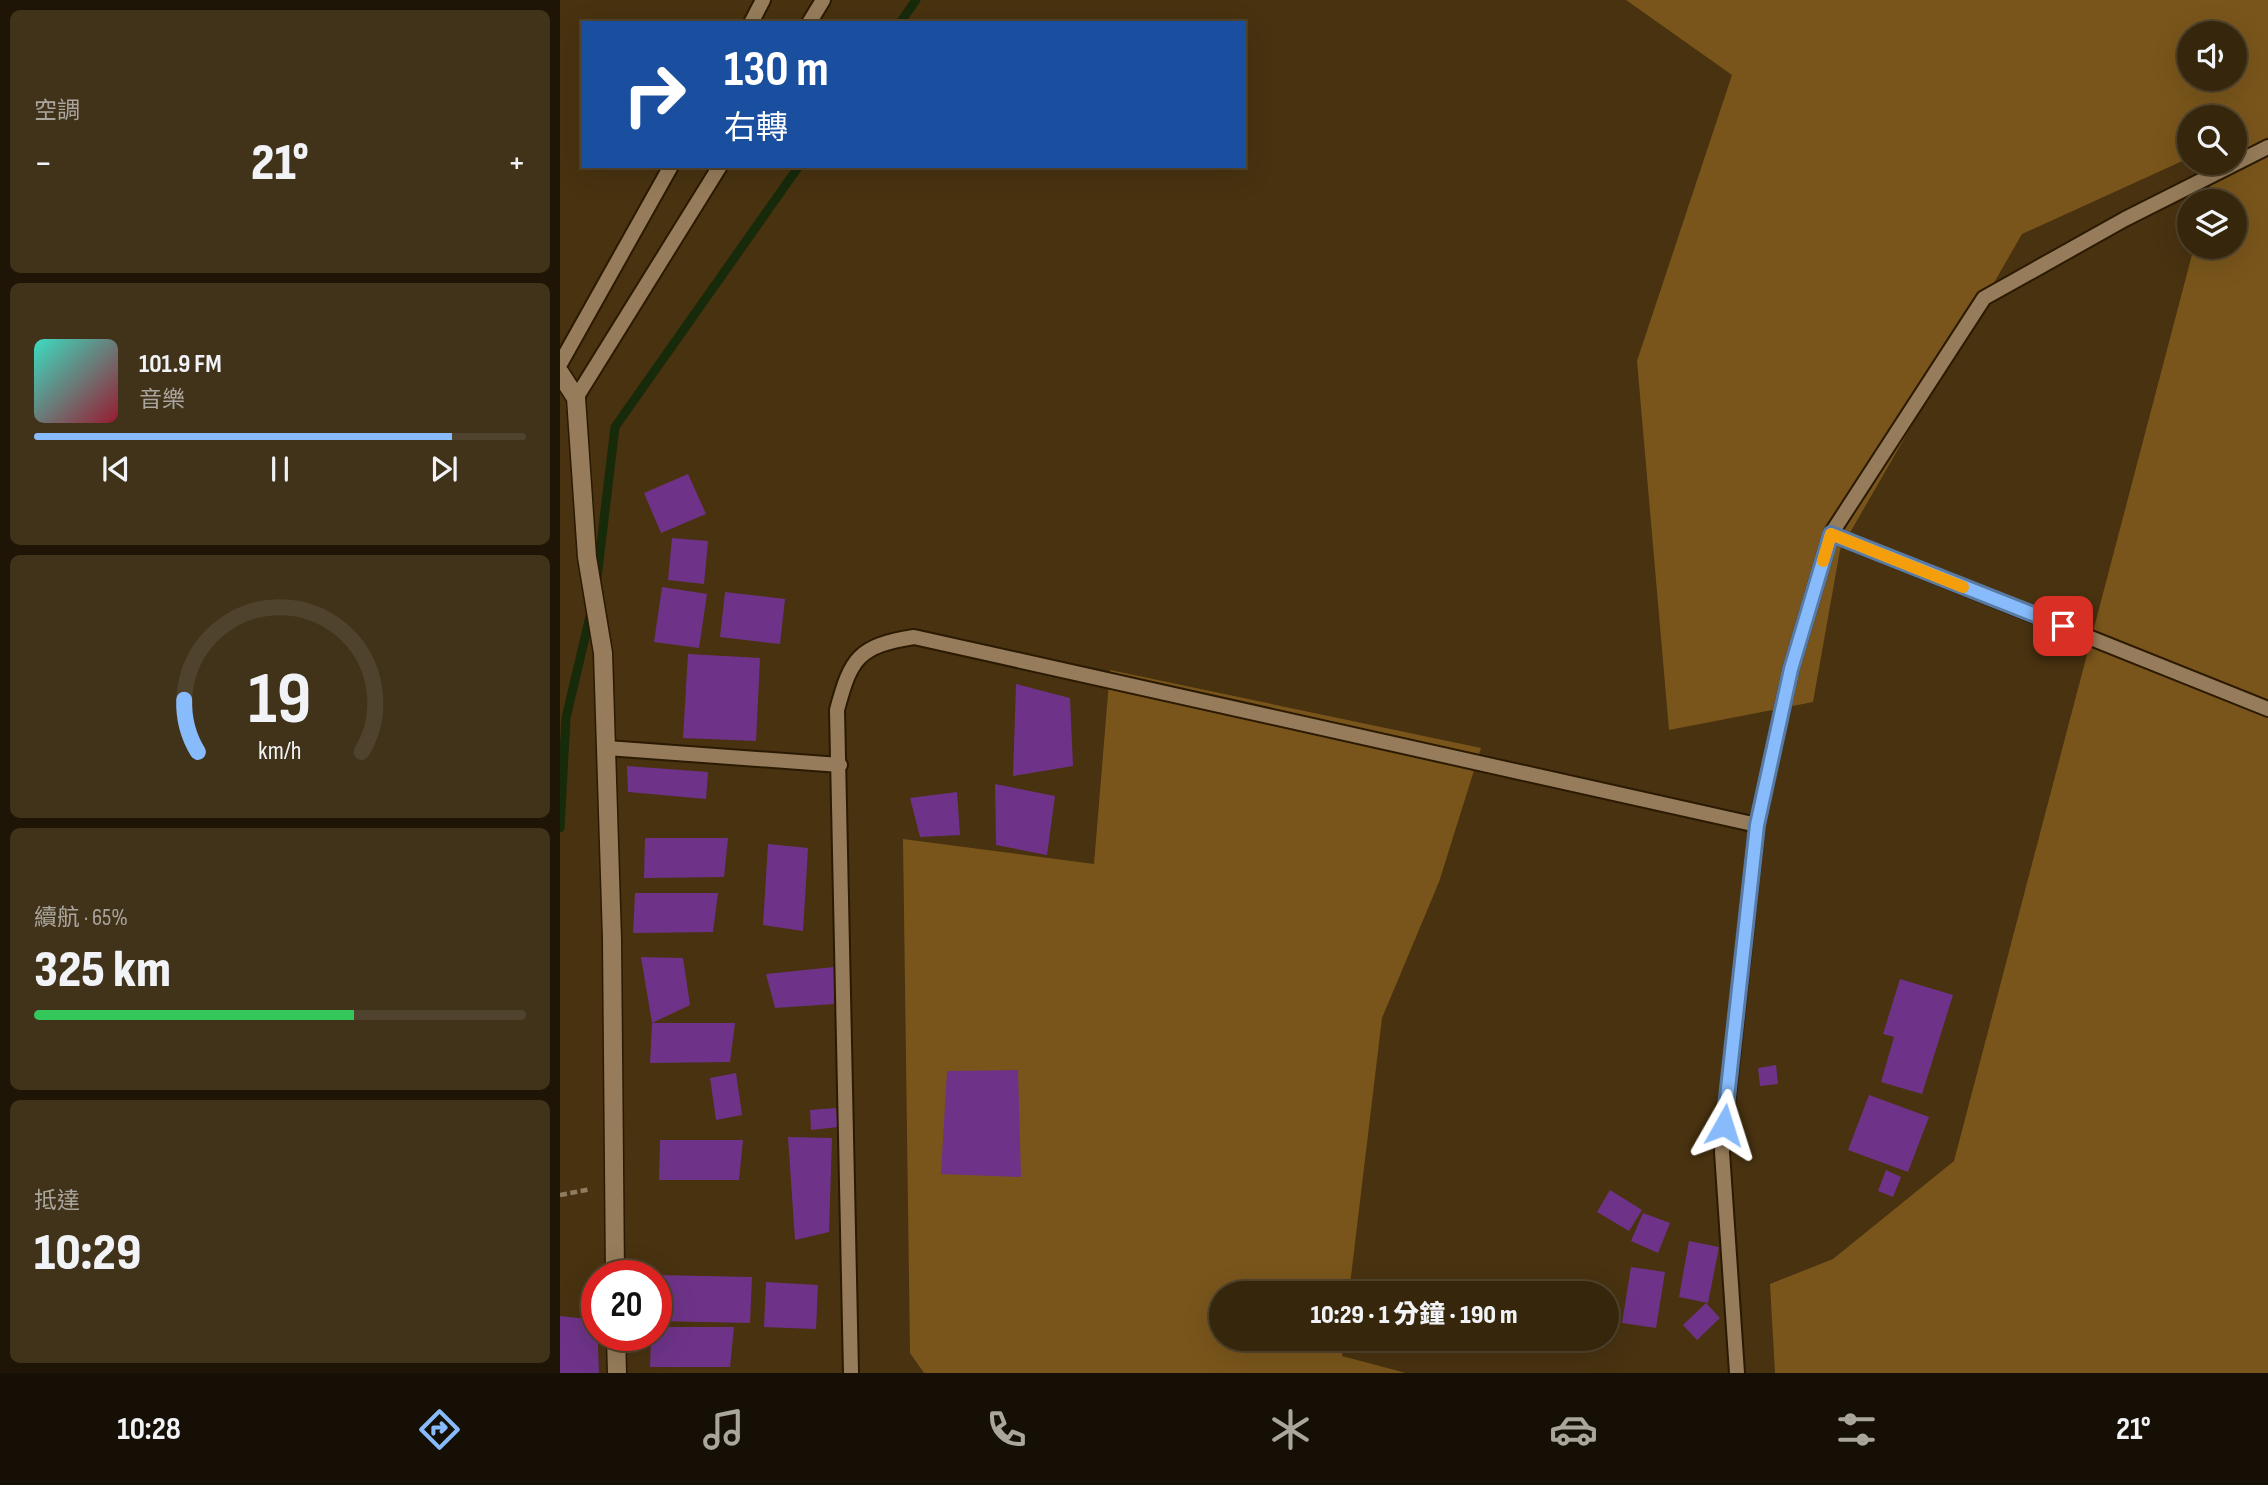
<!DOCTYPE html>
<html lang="zh-TW">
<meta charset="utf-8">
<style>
body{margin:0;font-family:"Sofia Sans Condensed","Noto Sans TC",sans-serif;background:#41321a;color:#f1f3f6;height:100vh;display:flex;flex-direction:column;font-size:26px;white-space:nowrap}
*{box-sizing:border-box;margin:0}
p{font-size:23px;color:#aaa59d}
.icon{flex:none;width:38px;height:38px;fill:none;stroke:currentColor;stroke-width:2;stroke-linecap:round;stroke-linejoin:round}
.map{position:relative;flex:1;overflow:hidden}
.drawer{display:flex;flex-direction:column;gap:10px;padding:10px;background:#1e1507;width:560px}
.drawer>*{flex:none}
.banner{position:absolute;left:21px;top:21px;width:665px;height:147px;border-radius:0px;box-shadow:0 7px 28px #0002,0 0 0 2px #50432d;background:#1a4fa0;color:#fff;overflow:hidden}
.buttons{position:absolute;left:1617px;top:21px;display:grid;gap:14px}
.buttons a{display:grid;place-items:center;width:70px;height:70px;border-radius:50%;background:#36260c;box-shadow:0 7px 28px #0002,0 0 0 2px #50432d;font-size:35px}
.speed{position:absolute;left:21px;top:1260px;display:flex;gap:14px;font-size:35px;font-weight:700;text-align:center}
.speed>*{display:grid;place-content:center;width:91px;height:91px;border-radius:50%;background:#36260c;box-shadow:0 7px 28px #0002,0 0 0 2px #50432d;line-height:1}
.speed .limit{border:10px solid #d22;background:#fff;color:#111}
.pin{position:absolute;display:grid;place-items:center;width:60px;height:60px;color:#fff;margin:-30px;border-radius:14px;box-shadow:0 4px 10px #0006}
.me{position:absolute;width:77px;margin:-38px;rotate:6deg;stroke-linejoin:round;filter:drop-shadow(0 0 5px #0008)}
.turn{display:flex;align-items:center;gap:24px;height:147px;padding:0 28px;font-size:32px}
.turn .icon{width:91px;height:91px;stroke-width:2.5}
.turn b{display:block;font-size:49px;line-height:60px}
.big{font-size:52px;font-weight:800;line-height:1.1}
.drawer .card{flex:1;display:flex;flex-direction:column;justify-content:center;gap:10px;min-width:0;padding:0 24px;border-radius:10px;background:#41321a}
.drawer .dial{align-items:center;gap:0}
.dial svg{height:182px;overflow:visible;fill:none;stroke:#50432d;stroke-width:7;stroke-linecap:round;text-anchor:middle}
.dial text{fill:#f1f3f6;stroke:none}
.song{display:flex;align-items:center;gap:21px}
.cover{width:84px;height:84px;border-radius:10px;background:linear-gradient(135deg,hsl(170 70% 55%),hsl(350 70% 35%))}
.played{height:7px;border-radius:4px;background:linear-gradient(90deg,#87bbfb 85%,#50432d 85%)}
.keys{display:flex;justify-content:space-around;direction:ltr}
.heat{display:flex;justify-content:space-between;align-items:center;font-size:38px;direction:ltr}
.charge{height:10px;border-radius:5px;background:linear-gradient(90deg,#34c759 65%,#50432d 0)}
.trip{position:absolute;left:649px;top:1281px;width:410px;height:70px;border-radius:35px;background:#36260c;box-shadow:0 7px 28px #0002,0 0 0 2px #50432d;font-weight:800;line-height:70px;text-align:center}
.menu{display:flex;height:112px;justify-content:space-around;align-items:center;background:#160f05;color:#aaa59d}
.menu .icon{width:49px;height:49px}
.menu .selected{color:#87bbfb}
.menu b{font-size:32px;color:#f1f3f6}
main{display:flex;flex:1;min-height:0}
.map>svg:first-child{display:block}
</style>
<main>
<section class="drawer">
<div class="card"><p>空調</p>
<div class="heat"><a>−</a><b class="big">21°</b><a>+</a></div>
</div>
<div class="card">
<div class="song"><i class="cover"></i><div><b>101.9 FM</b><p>音樂</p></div></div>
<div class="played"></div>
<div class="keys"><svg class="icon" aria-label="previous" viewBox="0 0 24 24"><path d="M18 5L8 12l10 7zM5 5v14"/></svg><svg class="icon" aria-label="pause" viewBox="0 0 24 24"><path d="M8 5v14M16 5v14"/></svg><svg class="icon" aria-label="next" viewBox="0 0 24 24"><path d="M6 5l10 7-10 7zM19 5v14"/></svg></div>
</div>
<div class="card dial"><svg viewBox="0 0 100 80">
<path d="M14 69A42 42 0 1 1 86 69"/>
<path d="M14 69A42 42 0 0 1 8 46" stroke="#87bbfb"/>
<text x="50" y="56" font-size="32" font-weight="700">19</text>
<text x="50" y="72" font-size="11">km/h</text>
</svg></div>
<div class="card"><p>續航 · 65%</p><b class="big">325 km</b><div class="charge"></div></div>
<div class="card"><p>抵達</p><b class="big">10:29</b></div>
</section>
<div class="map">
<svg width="1708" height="1373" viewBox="0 0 1708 1373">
<rect width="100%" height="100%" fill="#483210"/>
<path fill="#79551b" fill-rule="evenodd" d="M1066 0H1708V1373H1215L1210 1284 1273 1259 1394 1161 1634 247H1675V201H1646L1656 163H1675V117H1629V158L1462 234 1280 550 1253 702 1109 730 1077 361 1172 75ZM1629 33H1675V79H1629Z
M550 670 921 748 879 882 822 1018 789 1293H662V1339H784L782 1356 846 1373H364L350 1353 343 839 534 864Z"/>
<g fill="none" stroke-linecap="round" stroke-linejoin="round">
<path stroke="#172a0a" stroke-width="9" d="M340 23 356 0
M37 578 55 427 239 166
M0 828 6 718 31 612"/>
</g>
<path fill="#6e3388" d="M128 474 146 514 101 533 84 493Z
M112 538 148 541 144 584 108 580Z
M102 587 147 594 139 648 94 642Z
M165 592 225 599 220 644 160 637Z
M128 654 200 658 196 741 123 738Z
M456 684 510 698 513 766 453 776Z
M67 766 148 772 146 799 68 792Z
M435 784 495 796 487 855 436 845Z
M397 792 400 835 360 837 350 798Z
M85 838H168L164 877 84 878Z
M208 844 248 848 243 931 203 925Z
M75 893H158L153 932 73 933Z
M81 957 123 958 130 1005 92 1023H175L170 1062 90 1063 92 1023Z
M274 967V1004L215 1008 206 974Z
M1340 979 1393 995 1362 1094 1321 1082 1334 1037 1323 1034Z
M1216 1065 1218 1084 1200 1086 1198 1068Z
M458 1070 461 1177 381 1174 387 1071Z
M176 1073 182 1115 156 1120 150 1078Z
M1309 1095 1369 1117 1348 1172 1288 1150Z
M276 1108 278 1127 251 1130 250 1110Z
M228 1137 272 1138 269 1232 235 1240Z
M100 1140H183L179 1180H99Z
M1326 1170 1341 1177 1333 1197 1318 1191Z
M1050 1190 1082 1210 1069 1231 1037 1212Z
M1083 1213 1110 1223 1098 1253 1071 1241Z
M1129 1241 1159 1247 1148 1303 1119 1297Z
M1071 1267 1105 1272 1096 1328 1062 1323Z
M96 1275 192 1277 190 1323 96 1321Z
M206 1282 258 1285 256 1329 204 1327Z
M1146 1303 1160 1318 1137 1340 1123 1325Z
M0 1316 37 1320 39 1373H0Z
M96 1327H174L170 1367H90L91 1335H96Z"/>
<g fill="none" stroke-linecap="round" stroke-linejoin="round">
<g stroke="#2b1a02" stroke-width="18">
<path id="lane" d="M191 23 203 0
M249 23 263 0
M0 364 111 166
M16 398 160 166
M1271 534 1708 709
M47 748 280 765
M291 1373 277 710C291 658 298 646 354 637L1197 825
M1177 1373 1162 1152 1197 825 1231 669 1271 534 1424 298 1565 219 1708 147"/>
</g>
<g stroke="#2b1a02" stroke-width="21">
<path id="secondary" d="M0 373 16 398 27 557 43 653 52 939 55 1276
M56 1335 57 1373"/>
</g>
<path stroke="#8f7c60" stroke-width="4.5" stroke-dasharray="7 3.5" stroke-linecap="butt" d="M0 1195 31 1189"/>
<use href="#lane" stroke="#967c5a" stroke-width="14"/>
<use href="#secondary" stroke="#967c5a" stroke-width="18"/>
</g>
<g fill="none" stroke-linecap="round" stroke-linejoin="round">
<g stroke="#587aa3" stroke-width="18">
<path id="route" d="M1164 1125 1197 825 1231 669 1271 534 1503 626"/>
</g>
<use href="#route" stroke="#87bbfb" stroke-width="12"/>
<path stroke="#f59e0b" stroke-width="12" d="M1263 561 1271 534 1403 587"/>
</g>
</svg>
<div class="buttons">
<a><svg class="icon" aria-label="sound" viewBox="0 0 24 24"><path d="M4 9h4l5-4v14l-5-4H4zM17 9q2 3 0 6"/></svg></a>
<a><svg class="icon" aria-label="search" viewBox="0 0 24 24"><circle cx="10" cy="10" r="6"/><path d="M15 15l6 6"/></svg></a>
<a><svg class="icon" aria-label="layers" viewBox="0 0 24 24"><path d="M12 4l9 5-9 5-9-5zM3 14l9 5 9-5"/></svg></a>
</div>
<div class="speed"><div class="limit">20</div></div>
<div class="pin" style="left:1503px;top:626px;background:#d93025"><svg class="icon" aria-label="arrive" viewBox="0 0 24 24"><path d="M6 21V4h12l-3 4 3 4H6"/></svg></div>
<svg class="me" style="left:1164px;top:1125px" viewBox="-20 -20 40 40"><path d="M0-17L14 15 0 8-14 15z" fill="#87bbfb" stroke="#fff" stroke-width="4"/></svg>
<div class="trip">10:29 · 1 分鐘 · 190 m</div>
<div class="banner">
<div class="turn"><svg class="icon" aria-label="right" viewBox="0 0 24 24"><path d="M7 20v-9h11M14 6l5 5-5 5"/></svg><div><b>130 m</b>右轉</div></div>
</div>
</div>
</main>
<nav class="menu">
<b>10:28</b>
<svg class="icon selected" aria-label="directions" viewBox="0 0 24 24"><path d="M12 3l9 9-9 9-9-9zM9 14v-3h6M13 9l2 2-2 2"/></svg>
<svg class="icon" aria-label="music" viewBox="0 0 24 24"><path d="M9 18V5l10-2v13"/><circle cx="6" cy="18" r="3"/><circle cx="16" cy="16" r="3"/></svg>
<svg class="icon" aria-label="phone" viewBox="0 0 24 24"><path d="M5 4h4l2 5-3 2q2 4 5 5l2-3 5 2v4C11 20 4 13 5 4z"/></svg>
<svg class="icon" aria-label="climate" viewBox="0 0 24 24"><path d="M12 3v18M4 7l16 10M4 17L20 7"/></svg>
<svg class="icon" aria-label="car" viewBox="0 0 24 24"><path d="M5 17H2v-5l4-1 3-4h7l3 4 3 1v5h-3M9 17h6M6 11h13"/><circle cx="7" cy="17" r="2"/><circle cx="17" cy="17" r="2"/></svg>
<svg class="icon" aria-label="filters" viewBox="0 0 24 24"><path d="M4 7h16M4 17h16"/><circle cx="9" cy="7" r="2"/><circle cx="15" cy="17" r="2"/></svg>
<b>21°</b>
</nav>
